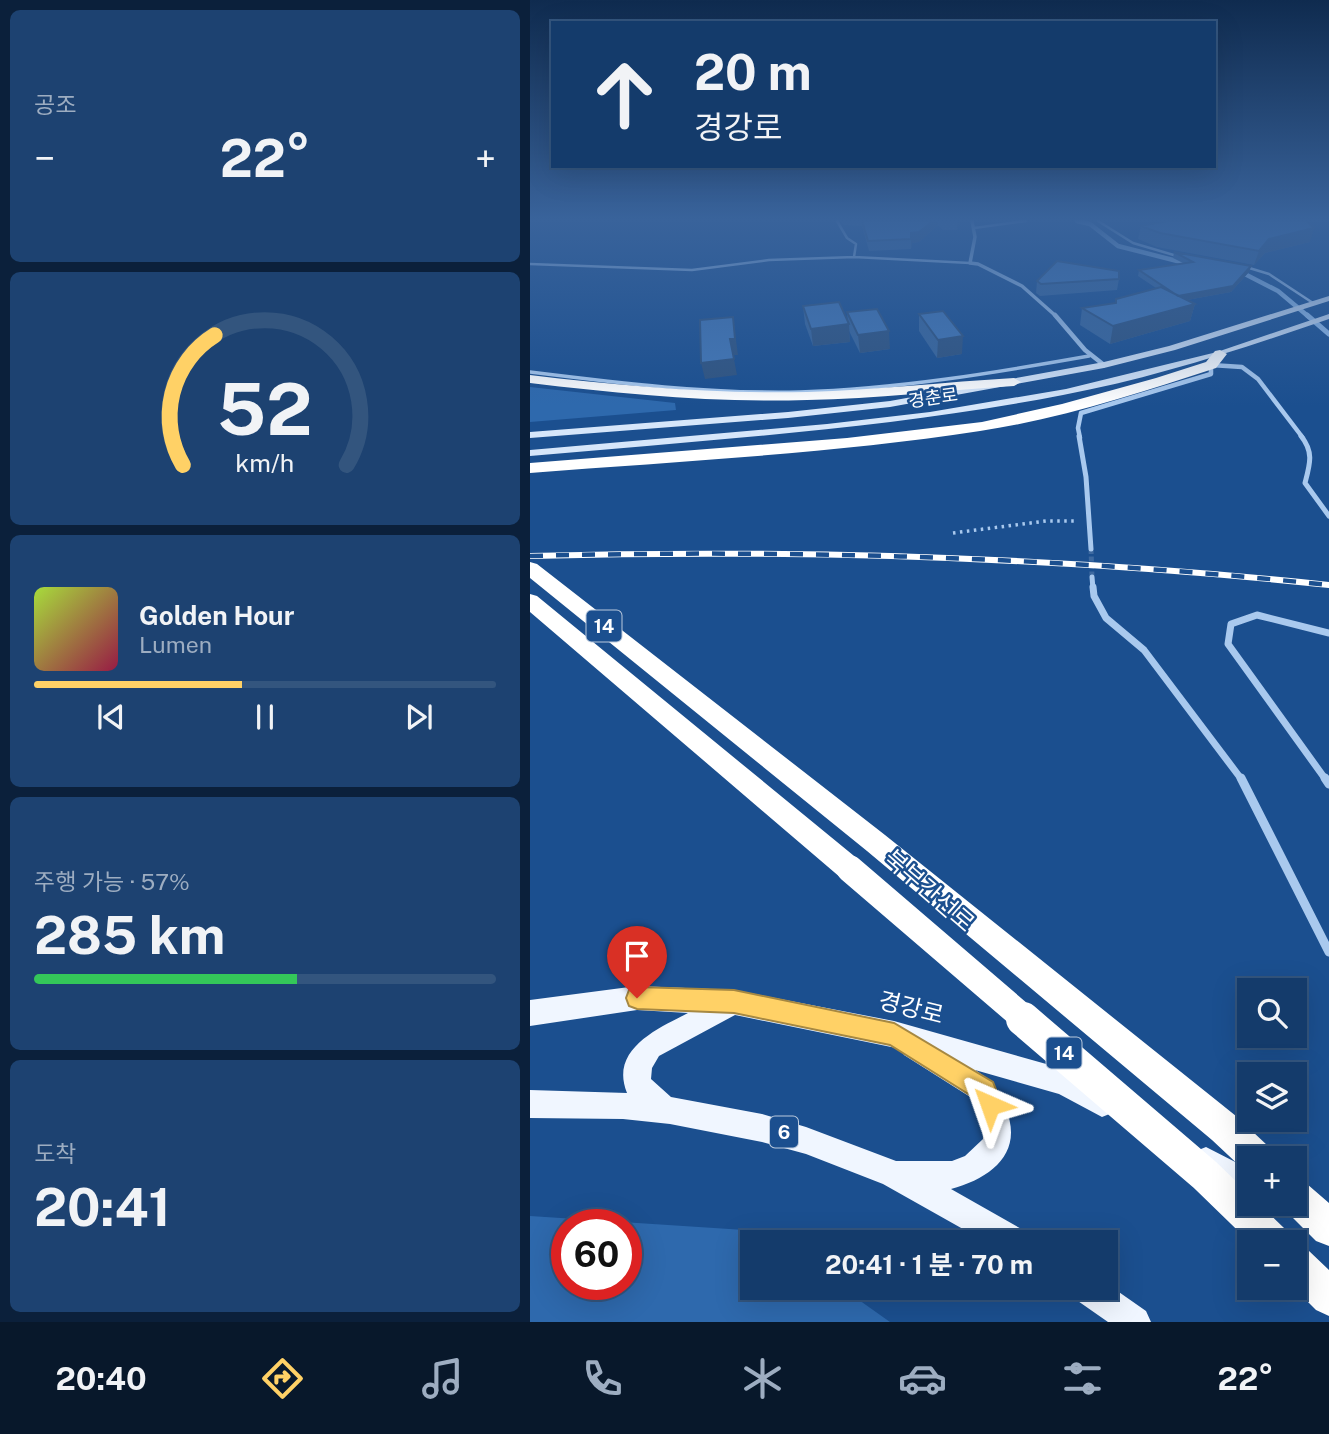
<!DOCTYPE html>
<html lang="ko">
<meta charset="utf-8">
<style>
body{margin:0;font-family:"Public Sans","Noto Sans KR",sans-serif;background:#1d4271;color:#f1f3f6;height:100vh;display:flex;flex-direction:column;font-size:26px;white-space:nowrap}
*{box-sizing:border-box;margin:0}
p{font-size:23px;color:#9dadc1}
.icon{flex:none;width:38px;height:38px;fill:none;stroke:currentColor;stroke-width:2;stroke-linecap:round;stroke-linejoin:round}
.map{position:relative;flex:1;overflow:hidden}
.drawer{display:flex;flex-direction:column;gap:10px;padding:10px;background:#0b203b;width:530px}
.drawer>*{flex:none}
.top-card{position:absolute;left:21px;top:21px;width:665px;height:147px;border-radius:0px;box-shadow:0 7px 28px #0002,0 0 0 2px #33557e;background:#143b6b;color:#f1f3f6;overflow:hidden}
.controls{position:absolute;left:707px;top:978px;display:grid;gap:14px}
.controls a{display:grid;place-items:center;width:70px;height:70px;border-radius:0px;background:#143b6b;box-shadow:0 7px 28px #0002,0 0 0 2px #33557e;font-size:35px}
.speed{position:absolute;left:21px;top:1209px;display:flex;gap:14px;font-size:35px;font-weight:700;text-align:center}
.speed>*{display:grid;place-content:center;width:91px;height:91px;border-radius:50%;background:#143b6b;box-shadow:0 7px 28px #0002,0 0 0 2px #33557e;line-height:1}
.speed .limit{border:10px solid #d22;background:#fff;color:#111}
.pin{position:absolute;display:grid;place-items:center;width:60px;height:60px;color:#fff;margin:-72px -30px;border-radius:50% 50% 50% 0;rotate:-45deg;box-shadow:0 0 7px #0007}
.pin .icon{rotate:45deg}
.me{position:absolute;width:77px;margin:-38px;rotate:317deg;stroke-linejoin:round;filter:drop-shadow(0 0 5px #0008)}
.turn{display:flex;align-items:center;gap:24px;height:147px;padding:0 28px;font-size:32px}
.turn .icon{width:91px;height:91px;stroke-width:2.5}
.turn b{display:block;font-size:49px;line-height:60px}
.big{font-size:52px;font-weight:700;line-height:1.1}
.drawer .widget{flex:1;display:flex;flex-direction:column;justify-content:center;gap:10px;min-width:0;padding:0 24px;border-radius:10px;background:#1d4271}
.drawer .dial{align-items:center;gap:0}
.dial svg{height:182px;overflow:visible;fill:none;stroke:#33557e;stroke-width:7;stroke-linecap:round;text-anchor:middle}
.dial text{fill:#f1f3f6;stroke:none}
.song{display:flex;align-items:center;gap:21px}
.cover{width:84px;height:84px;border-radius:10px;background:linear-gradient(135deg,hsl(80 70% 55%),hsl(340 70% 35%))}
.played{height:7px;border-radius:4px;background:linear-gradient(90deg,#ffd166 45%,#33557e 45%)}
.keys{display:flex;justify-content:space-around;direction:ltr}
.heat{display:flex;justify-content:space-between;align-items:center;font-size:38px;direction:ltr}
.charge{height:10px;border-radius:5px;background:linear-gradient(90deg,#34c759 57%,#33557e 0)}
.trip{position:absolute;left:210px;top:1230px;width:378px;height:70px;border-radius:0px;background:#143b6b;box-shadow:0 7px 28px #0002,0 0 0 2px #33557e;font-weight:700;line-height:70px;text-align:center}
.menu{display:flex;height:112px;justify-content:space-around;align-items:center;background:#08182b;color:#9dadc1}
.menu .icon{width:49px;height:49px}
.menu .on{color:#ffd166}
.menu b{font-size:32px;color:#f1f3f6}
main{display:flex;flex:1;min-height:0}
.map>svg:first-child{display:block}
</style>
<main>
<section class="drawer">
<div class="widget"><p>공조</p>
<div class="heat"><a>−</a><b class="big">22°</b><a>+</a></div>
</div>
<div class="widget dial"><svg viewBox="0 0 100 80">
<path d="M14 69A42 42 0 1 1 86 69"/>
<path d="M14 69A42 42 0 0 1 28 12" stroke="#ffd166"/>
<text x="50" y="56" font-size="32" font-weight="700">52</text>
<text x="50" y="72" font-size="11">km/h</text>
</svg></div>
<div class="widget">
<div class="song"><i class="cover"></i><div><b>Golden Hour</b><p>Lumen</p></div></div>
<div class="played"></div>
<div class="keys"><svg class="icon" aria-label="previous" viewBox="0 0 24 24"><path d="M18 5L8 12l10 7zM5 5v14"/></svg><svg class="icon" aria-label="pause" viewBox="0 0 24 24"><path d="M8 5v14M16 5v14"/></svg><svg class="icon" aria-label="next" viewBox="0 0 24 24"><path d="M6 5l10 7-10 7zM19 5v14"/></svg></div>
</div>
<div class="widget"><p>주행 가능 · 57%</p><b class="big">285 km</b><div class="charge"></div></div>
<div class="widget"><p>도착</p><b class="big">20:41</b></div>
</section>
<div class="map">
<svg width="799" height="1322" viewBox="0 0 799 1322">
<rect width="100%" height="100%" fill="#1b4f8f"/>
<path fill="#2e69ad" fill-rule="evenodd" d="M0 387 145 403 146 410 0 422Z
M0 1216 230 1231 247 1242H222V1288H312L360 1322H0ZM37 1225H96V1284H37Z"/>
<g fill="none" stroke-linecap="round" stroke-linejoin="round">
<path stroke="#9cc4f0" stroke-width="4.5" d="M547 221 560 224 588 246 659 264
M709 271 748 291 779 317"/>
<path stroke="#9cc4f0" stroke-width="5" d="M777 315 799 334"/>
<path stroke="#3d69a0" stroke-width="5" stroke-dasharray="5 2.5" stroke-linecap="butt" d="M561 549 562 577"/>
<path stroke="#a9c9ee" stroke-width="3.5" stroke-dasharray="2.5 4.5" stroke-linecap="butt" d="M423 533 516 521H544"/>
<path stroke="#a9c9ee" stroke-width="2.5" d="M307 221 317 238 326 244 324 257
M568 221 603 243 647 256
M444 228 496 221
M0 264 162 270 239 260 324 257 440 263
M716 267 739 274 783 303"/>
<path stroke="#a9c9ee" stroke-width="3.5" d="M0 372C89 383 179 394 270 392 367 389 463 373 559 356"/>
<path stroke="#a9c9ee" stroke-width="3.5" d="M442 221 445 237 440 263 448 264 492 286 527 317"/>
<path stroke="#a9c9ee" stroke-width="4.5" d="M525 315 555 350 574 365
M550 438 548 428 551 413 681 374V365L712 367 728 379 773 438"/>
<path stroke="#a9c9ee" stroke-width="5" d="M549 436 556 477 561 549
M771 436C784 452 780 464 775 483L799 516
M562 577 563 589"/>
<path stroke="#a9c9ee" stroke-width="7" d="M563 587 564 596 576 618 614 650 712 780
M796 780 698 644 701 624 727 615 799 633"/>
<path stroke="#a9c9ee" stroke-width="9" d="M711 778 799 952
M795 778 799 784"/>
<path fill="#d6e6fa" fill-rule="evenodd" d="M799 296V301L645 350 574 368 360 407 258 418 0 438V432L258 412 360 401 574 362 639 346Z
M799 314V319C712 349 624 378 533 395 357 429 178 440 0 456V450L297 424 400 412 536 389 687 352Z"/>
<path fill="#f0f6ff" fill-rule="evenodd" d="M107 986 204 990 364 1021 534 1069 582 1093 586 1103 582 1113 572 1117 529 1094 445 1070C465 1083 465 1085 475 1107 495 1152 462 1178 421 1189L495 1231 499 1242H456L353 1184 276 1154 232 1142 140 1124 93 1119 0 1118V1090L97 1093C79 1049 129 1028 158 1013L107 1010 0 1026V1000ZM205 1015 371 1049 374 1055 445 1100 452 1118 453 1139 435 1156 422 1161H366L276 1127 232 1114 141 1097 121 1079 122 1068 129 1056Z
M676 1147 719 1169V1198L666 1171 662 1161 666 1151Z
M576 1283 616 1311 621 1322H578L545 1299 540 1288H576Z"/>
<path fill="#fff" fill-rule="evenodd" d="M690 350 697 354 686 368C609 393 530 419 450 431 301 454 150 461 0 473V463L317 438 452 422 532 404 626 378 676 362 685 351Z
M0 375C92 386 184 394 277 392 346 390 415 382 484 378L491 382 484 386C415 390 346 399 277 400 184 403 92 394 0 383Z
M0 562 7 564 355 835 706 1116 738 1146 743 1158H719V1172L714 1170 682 1140 337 851 0 578Z
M0 594 7 596 329 860 333 869 329 878 320 881 311 878 0 612Z
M765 1179 777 1184 799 1203V1246L786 1241 753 1208 751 1204H765Z
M765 1245 778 1250 799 1270V1316L786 1310 764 1288Z"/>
<g stroke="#fff" stroke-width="6">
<path id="rail" d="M0 556C267 549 533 557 799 585"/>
</g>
<use href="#rail" stroke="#1b4f8f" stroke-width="4.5" stroke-dasharray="13" stroke-linecap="butt"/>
<path stroke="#fff" stroke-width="27" d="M320 869 496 1020"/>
<path stroke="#fff" stroke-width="34" d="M493 1019 675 1175 744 1242"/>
</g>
<path fill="#3a679d" d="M311 221H431L427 230H413L408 225 389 242 382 243 381 249 339 251 332 226 314 225Z
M611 226 780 242 735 253 724 265 627 247 608 239Z
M644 252 721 266 719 272 701 292 657 300 665 304 660 321 580 344 550 325 552 308 585 304 586 299 626 288 608 276 609 270 653 263 643 258Z
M589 279 587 290 510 296 506 293 507 281Z
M273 306 318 323 317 312 360 349 330 353 319 331 320 342 283 346 275 324Z
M389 314 432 354 407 358 389 331Z"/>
<path fill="#305480" d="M403 221H408V225L389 242 382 243 381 249V233Z
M427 221H431L427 230Z
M784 228 780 242 735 253 724 265 729 251 739 239Z
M721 266 719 272 701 292 646 302 647 296Z
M665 304 660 321 580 344 583 326Z
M203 317 208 355H203L200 339Z
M319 324 320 342 283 346 281 329Z
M359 331 360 349 330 353 328 335Z
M433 336 432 354 407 358 408 340Z
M204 359 207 375 175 379 171 363Z"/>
<path fill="#4478b7" stroke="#305480" stroke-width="2" d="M332 221H403L389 232 381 233V239L338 241Z
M638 221H776L784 228 739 239 729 251 630 233 611 226Z
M644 252 721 266 703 286 648 296 609 270 663 262Z
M527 261 589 271V279L511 284 507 281Z
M631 287 665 304 583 326 552 308 586 303V299Z
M309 302 319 324 281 329 273 306Z
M347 309 359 331 328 335 317 312Z
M413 311 433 336 408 340 389 314Z
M203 317 205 339H200L204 359 171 363 170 320Z"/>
<linearGradient id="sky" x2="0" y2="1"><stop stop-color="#0f2b4f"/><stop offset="0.54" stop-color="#39639b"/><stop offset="1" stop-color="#39639b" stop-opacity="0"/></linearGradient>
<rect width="799" height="406" fill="url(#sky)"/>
<path fill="#ffd166" stroke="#a68842" stroke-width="2" d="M107 987 204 990 364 1023 463 1082 472 1105 469 1113 460 1117 451 1113 446 1099 360 1045 204 1013 107 1009 99 1006 96 998 99 990Z"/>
<g text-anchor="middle" stroke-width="5" stroke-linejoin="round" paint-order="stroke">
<g font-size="18" fill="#fff" stroke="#1b4f8f">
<text transform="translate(403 398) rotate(-8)" y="6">경춘로</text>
</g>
<g fill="#1b4f8f" stroke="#bbcadd" stroke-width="2">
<rect x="56.5" y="610.5" width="35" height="31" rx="5"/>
<rect x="516.5" y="1037.5" width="35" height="31" rx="5"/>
<rect x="240" y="1116.5" width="28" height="31" rx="5"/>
</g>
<g font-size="19" font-weight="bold" fill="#fff">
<text x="74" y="633">14</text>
<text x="534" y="1060">14</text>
<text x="254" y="1139">6</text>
</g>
<g font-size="24" fill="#fff" stroke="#1b4f8f">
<text transform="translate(399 891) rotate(41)" y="8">북부간선로</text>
<text transform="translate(381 1008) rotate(14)" y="8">경강로</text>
</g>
</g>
</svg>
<div class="controls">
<a><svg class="icon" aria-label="search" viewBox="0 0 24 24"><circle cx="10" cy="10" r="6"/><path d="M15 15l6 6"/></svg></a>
<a><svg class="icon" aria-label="layers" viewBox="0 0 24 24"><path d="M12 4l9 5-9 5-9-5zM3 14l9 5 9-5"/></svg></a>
<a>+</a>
<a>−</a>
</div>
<div class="speed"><div class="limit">60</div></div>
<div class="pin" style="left:107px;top:998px;background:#d93025"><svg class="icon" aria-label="arrive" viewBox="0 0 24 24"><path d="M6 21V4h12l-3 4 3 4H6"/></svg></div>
<svg class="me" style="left:460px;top:1105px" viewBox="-20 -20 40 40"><path d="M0-17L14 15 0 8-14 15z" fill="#ffd166" stroke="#fff" stroke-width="4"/></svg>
<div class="trip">20:41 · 1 분 · 70 m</div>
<div class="top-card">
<div class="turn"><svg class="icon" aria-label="ahead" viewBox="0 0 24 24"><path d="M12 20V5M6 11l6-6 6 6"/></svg><div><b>20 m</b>경강로</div></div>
</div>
</div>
</main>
<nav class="menu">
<b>20:40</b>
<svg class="icon on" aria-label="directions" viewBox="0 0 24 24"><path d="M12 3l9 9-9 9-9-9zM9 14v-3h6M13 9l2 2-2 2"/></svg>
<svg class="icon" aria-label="music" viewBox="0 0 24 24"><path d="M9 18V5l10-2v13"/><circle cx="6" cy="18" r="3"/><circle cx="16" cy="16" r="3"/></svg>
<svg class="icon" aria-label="phone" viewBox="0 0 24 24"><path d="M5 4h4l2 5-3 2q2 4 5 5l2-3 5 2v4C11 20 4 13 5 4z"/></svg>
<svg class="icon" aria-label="climate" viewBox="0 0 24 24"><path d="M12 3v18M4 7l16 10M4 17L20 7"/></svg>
<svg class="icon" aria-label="car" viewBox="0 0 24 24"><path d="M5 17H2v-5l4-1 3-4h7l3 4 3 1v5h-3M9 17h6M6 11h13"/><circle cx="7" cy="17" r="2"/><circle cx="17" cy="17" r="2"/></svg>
<svg class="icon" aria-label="filters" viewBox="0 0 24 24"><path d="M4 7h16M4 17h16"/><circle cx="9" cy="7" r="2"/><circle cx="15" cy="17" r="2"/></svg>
<b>22°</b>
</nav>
